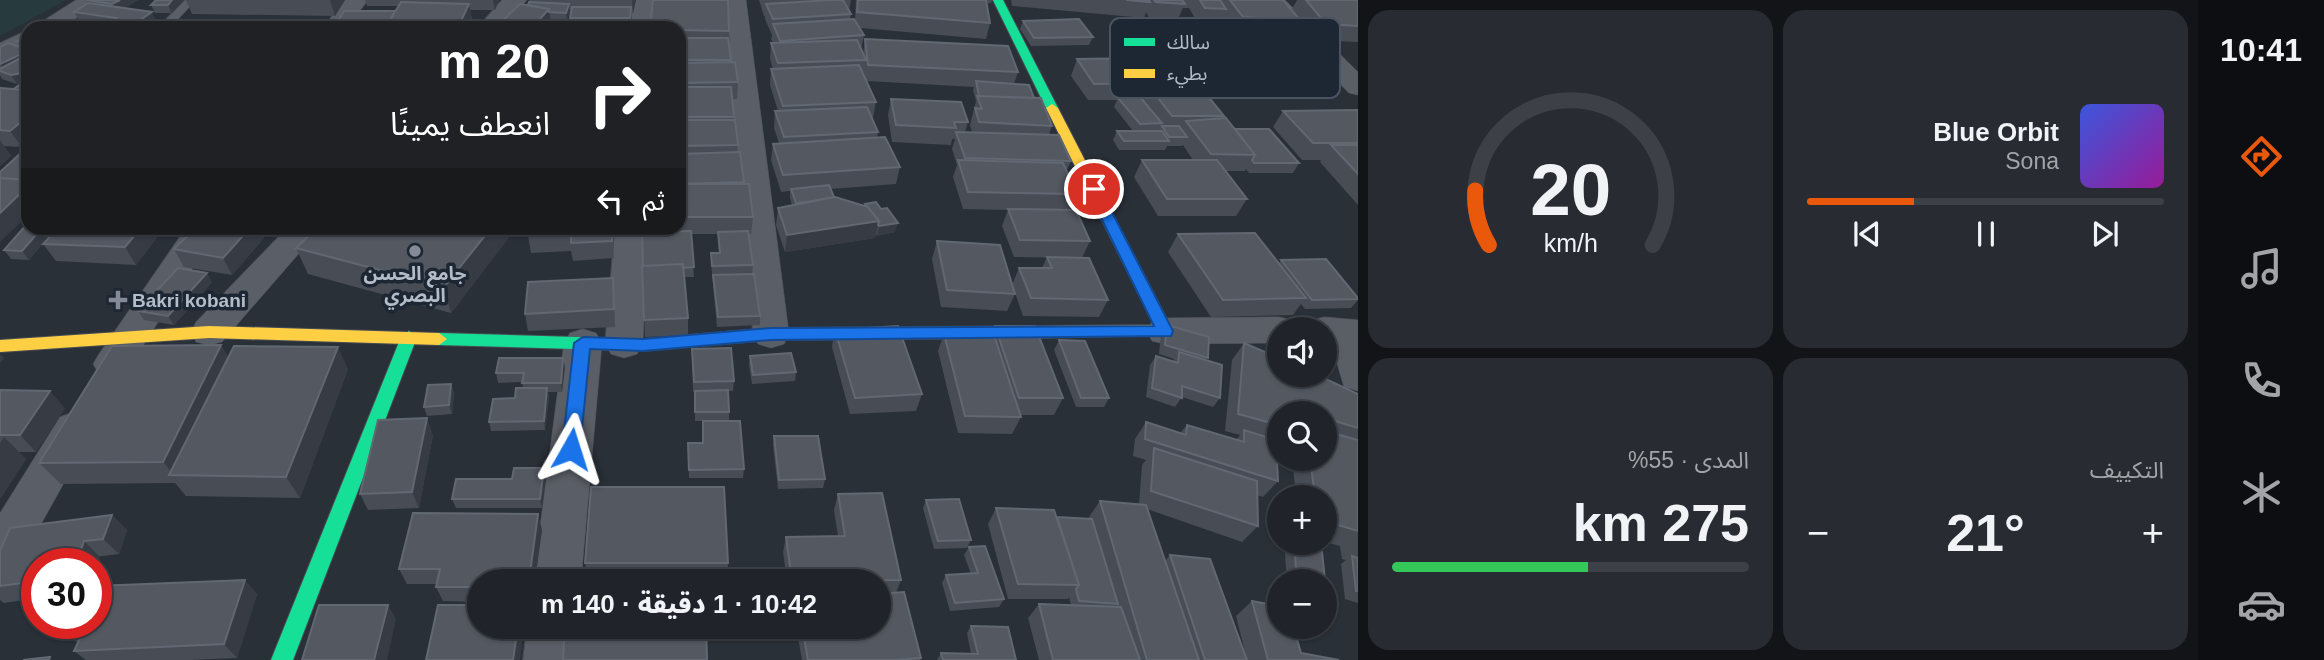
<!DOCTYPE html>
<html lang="ar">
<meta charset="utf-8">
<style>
body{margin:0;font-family:Arial,"Noto Sans Arabic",sans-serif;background:#282c32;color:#f1f3f6;direction:rtl;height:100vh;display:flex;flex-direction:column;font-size:26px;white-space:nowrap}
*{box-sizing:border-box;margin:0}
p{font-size:23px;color:#a2a4a8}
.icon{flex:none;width:38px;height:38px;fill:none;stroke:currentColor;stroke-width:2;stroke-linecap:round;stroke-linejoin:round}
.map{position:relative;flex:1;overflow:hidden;direction:ltr}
.sheet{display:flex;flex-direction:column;gap:10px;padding:10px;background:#121417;width:840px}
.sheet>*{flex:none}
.guide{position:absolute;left:21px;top:21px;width:665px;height:214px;border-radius:21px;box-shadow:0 2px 5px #0004,0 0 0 2px #3d4147;direction:rtl;background:#202124;color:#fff;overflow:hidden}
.tools{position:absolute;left:1267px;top:317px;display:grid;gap:14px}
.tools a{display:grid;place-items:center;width:70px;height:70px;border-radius:50%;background:#20242a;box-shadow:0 2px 5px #0004,0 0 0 2px #3d4147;font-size:35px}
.speed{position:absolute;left:21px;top:548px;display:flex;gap:14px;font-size:35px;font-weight:700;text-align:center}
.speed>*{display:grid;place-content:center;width:91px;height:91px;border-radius:50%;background:#20242a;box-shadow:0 2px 5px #0004,0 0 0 2px #3d4147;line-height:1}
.speed .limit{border:10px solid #d22;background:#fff;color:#111}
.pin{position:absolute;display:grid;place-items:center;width:60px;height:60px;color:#fff;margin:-30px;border:4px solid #fff;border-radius:50%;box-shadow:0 2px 7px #0007}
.me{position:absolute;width:77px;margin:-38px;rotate:6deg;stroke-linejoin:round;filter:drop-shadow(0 0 5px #0008)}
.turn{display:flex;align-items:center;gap:24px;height:147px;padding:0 21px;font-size:32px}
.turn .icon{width:91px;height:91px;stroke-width:2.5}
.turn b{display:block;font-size:49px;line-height:60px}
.then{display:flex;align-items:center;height:66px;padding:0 21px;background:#0003;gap:14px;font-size:26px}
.big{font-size:52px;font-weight:800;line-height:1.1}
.sheet .card{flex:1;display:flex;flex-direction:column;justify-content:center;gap:10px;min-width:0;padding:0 24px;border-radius:21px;background:#282c32}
.sheet .dial{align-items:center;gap:0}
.dial svg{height:182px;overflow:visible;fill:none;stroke:#3d4147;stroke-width:7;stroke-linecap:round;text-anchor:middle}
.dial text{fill:#f1f3f6;stroke:none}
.song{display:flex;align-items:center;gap:21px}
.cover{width:84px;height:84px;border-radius:10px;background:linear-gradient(135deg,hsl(230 70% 55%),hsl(300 70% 35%))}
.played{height:7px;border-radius:4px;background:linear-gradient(90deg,#ea580c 30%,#3d4147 30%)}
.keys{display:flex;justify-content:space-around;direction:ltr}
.heat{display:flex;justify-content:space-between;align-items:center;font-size:38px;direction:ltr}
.charge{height:10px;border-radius:5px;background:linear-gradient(90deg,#34c759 55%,#3d4147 0)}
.sheet .tiles{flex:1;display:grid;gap:10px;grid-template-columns:repeat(2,1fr)}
.trip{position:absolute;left:467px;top:569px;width:424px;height:70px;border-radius:35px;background:#20242a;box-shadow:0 2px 5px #0004,0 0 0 2px #3d4147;font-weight:800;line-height:70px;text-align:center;direction:rtl}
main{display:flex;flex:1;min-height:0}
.dock{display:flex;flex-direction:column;width:126px;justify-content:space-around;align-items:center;background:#0d0e11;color:#a2a4a8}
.dock .icon{width:49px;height:49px}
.dock .current{color:#ea580c}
.dock b{font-size:32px;color:#f1f3f6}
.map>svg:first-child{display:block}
</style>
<main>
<nav class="dock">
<b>10:41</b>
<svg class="icon current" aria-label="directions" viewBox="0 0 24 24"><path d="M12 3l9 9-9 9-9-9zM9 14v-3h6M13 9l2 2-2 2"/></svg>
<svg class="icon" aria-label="music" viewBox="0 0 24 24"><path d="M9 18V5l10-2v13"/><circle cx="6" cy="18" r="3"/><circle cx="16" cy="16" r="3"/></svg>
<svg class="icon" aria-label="phone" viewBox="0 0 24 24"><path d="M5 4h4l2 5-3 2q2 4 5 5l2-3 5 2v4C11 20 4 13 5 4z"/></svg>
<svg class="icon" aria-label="climate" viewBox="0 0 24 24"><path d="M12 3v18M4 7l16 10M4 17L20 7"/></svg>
<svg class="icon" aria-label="car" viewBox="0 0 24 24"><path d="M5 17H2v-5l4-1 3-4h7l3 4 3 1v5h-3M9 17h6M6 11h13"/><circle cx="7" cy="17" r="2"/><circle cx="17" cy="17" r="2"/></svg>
</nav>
<section class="sheet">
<div class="tiles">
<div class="card">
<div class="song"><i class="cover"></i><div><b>Blue Orbit</b><p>Sona</p></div></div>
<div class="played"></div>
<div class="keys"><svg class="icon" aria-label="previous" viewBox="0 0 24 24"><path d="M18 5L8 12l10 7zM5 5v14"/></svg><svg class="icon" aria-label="pause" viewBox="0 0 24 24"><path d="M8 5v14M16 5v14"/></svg><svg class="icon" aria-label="next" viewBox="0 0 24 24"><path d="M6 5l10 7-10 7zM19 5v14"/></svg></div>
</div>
<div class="card dial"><svg viewBox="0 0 100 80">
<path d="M14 69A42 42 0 1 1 86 69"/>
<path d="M14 69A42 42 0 0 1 8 45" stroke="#ea580c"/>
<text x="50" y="56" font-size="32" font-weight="700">20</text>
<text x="50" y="72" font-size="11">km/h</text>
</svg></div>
<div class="card"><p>التكييف</p>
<div class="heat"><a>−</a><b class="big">21°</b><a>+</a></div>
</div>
<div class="card"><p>المدى · 55%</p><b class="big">275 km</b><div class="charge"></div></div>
</div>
</section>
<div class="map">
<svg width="1358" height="660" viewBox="0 0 1358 660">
<rect width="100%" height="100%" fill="#2a3038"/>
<path fill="#273a3e" d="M0 0H66L0 36Z"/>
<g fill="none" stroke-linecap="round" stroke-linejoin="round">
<g stroke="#484c55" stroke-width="1">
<path id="lane" d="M185 0H196L170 28H157Z"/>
</g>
<g stroke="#484c55" stroke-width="1">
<path id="street" d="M76 0H105L61 28H32Z
M344 0H368L347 28H323Z
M502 0H527L502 28H477Z
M633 0H657L655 28H631Z
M722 0H746L789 334 784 344 771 348 758 344 753 334Z
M1260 0H1285L1358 72V95L1349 93Z
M28 30V47L0 61V43Z
M186 228H218L125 374 112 378 99 374 93 364 99 354Z
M287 228H321L222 342 209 345 196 342 191 332 196 322Z
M615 228H647L643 344 637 354 624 358 611 354 605 344Z
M1279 317 1292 320 1297 329H1279V343L1165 344 1152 341 1147 331 1152 321 1165 318Z
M1325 317 1358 320V391L1344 387 1331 343H1325V329H1307L1312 320Z
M583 329 596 333 602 343 581 581H533L564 343 570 333Z
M74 412 88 417 94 429 16 569 0 575V513L60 417Z
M527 626H576L573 660H523Z"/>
</g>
<g stroke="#484c55" stroke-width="2">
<path id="fast" d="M993 0H1003L1058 108 1056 111H1048L1046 108Z
M1036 326 1044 332 1036 338 771 340 643 351 439 345 431 339 439 333 643 339 771 328Z
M409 331 417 337 293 660H271L401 337Z"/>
</g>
<g stroke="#484c55" stroke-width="2">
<path id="slow" d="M1052 104 1058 108 1173 331 1171 335 1036 338 1028 332 1036 326 1154 325 1046 108Z
M209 326 439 333 447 339 439 345 209 338 0 352V340Z"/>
</g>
<use href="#lane" fill="#5a5e66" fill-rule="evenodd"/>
<use href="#street" fill="#5a5e66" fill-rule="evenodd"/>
<use href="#fast" fill="#16e098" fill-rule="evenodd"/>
<use href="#slow" fill="#ffcf43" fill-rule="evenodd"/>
</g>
<path fill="#474c55" d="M86 0H138L124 8 156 21 146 28H109L107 24 79 21 74 12 88 4Z
M156 0H184L172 13H155L151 5Z
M186 0H345L335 16 192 14Z
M365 0H499L495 10H470L472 19 468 28H335H337L336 25 395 12 398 6H367Z
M529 0H636L633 13H631L630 23 571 27 570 18 572 10H569L567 21H550L570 28H498V25L528 5Z
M759 0H851L849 11 851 14 850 19 855 20 856 0H992L991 3H987L990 23 986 39 860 28 864 35 861 50 863 54 865 39 1018 72 1014 84 1034 98 1052 126 1049 134 1071 161 1066 172 1077 194 1070 210 1090 241 1082 258 1108 300 1099 317 1023 316 1013 287 1015 294 1007 311 941 307 932 259 937 241 1012 285 1019 268H1042L1047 257 1077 258 1014 257 1002 226 1008 210 963 209 953 177 957 165 952 149 955 139H952L951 145 892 142 888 115 891 99 968 122 965 132H972L970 125 976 101 973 90 974 87 867 81 876 102 873 118H872L878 132 877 137 900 167 896 184 831 189 834 197 864 206 865 204 895 232 877 236 876 234 875 238 785 252 776 225 778 208 792 205 790 198V191L781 192 771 160 773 144 779 143 774 128 775 111H778L770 85 771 69H773L770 59 771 43H773L771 39 772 35 765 19V16H764Z
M1011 0H1283L1299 18 1292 9 1297 0H1358V42L1316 40 1300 20 1291 35 1235 33 1223 17 1219 25 1198 23 1189 8H1183L1178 19 1149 18 1146 12 1144 18 1012 6Z
M1023 21 1093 37 1089 45 1031 46 1020 29Z
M679 28 729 31 731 62 738 82 737 99H732L734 120 738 145 737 152 744 184 753 217 751 234H748L753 265 752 274 760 316V325L717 327 711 263V253H719L718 234H691L694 277H684L688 318V335L645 337 642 266H643L661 232V228H679Z
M28 36V142L22 147 4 146 11 156 0 166V88L14 89 22 83 17 84 2 79 0 75V47H21L17 41Z
M1146 36 1169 47 1165 55 1143 52V45Z
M1275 37 1327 58 1321 66H1289L1285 61 1282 65 1209 64 1201 54 1205 45 1271 46 1270 45Z
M1077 59 1171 83 1167 90 1224 116 1223 118 1235 129 1299 163 1293 173H1249L1246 169 1245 171H1226L1247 199 1236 216H1158L1134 177 1142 160H1193L1183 145 1182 146H1167L1165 150H1119L1113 140 1117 131H1133L1114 107 1117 100H1088L1071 76Z
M1358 110V205L1320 162 1321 160H1302L1273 127 1283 111Z
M58 228H164L136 265 56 261 43 244Z
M196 228H275L269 234 262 233 264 238 232 275 184 267 174 249Z
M516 228 451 313 308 274 296 248Z
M612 228 614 258 573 261 571 251 531 253 528 236Z
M54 230 29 260 11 259 4 250Z
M1178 234 1279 263 1281 260 1358 298V300L1351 308 1305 309 1301 304 1293 315 1211 317 1168 252Z
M212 282 174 325 144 320 138 311Z
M614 295 615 327 528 331 525 314Z
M1167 325 1208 358 1206 360 1220 398 1213 407 1182 397 1175 407 1146 397 1150 365 1156 356 1173 361 1174 359 1159 354 1161 334Z
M995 326 1063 398 1054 415H1020L1021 417 1012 434 958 433 938 351 944 334 991 335Z
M835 330 922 394 916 411 850 414 832 347Z
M1059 340 1109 398 1104 407H1076L1054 350Z
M1244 343 1358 394V603L1345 599 1341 564 1346 560 1342 559 1340 546 1325 542V497H1296L1292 458H1325V413H1279V436L1276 440 1278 481 1263 497 1257 495 1258 526 1242 542 1147 509 1165 561 1170 555 1247 660H1039L1028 618 1039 604 1071 605 1069 597 1068 599H1008L988 524 996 508 1057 517 1089 519V517L1100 501 1139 504 1142 465 1146 460 1133 456 1135 439 1146 422 1180 433 1187 425 1236 440 1240 435 1225 431 1232 360Z
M692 349 734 381 733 391H728L729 412V421H695V392H693Z
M750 356 796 372 795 381 752 384 749 365Z
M229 357 348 369 300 498 186 496 175 483 61 484 39 463Z
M565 367 562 392H548L549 397 545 430 491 431 489 422 515 398 523 388 522 382 498 383 496 373Z
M451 384 454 393 452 414 427 416 424 407Z
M0 390 65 408 36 452H18L26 459 0 499Z
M433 435 419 508 368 510 360 494Z
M774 436 825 479 823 488 778 489 773 445Z
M688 443H703L744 469 743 478H689Z
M546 477 542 508H456L452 499 512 479Z
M838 494 901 580 896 593 921 658 920 660H802L796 626H878V581H787L783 552 786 537 838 536 834 510Z
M926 500 971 540 967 548 934 549 923 508Z
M538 514 542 530 535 581H480V602L443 601 436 587 437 584H407L399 569Z
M112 515 127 530 119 554 37 564V598L4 603 0 600V551Z
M1284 542H1321L1326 590 1325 591V581H1287Z
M969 547 1004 599 999 607 950 611 942 583 946 575 971 574 964 555Z
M585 563H728L727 578H588Z
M257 594 237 658 190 660H86L74 651 78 643 59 629Z
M1252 601 1301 653 1339 660H1247L1236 616Z
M971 626 1016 660H937L941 653 971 654 967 633Z"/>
<path fill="#373c44" d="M120 0H138L117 13 112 4Z
M172 0H184L172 13 168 5Z
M330 0H345L335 16Z
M493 0H499L495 10Z
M632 0H636L633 13Z
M469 4 472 19 468 28H462L461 21Z
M569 4 570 12 567 21 566 13Z
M549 9 551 25 539 20Z
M395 11 397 19 390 20 392 28H386Z
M152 12 156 21 146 28H131L130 27Z
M28 51V62L6 73 1 64Z
M28 71V82L17 84 11 75Z
M28 116V142L22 147 10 131Z
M0 140 11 156 0 166Z
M28 186V215L0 242V213Z
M879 221 875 238 785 252 787 235Z
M898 223 895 232 877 236 879 226Z
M42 228H52L54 230 29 260 22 251Z
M141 228H164L136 265 125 247Z
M250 228H259L264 238 232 275 223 258Z
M266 228H275L269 234Z
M491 228H516L451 313 444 287Z
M207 273 212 282 174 325 168 316Z
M221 345 235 367 174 475 163 462Z
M338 347 348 369 300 498 286 477Z
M0 354 4 358 0 363Z
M563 358 565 367 562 392 561 383Z
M451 384 454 393 452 414 449 405Z
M547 388 549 397 545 430 544 421Z
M50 391 65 408 36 452 20 435Z
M427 418 433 435 419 508 412 492Z
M4 437 26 459 0 499V443Z
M544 468 546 477 542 508 540 499Z
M538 514 542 530 535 581H529Z
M112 515 127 530 119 554 103 539Z
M84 541 100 557 96 569V564H76Z
M245 580 257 594 237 658 224 644Z
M388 605 396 619 387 660H374Z
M518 626H524L520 660H513Z"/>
<path fill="#535861" stroke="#626872" stroke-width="2" d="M86 0H120L112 4Z
M156 0H172L168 5H151Z
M653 0H728L729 31 679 30V28H650Z
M830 0H843L851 14 773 19 766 4Z
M858 0H986L990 23 857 12Z
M1126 0H1149L1150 2Z
M1154 0H1182L1185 4 1156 2Z
M1200 0H1220L1226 9 1205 8Z
M1230 0H1283L1300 20 1243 17Z
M1306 0H1358V26L1326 24Z
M401 2 469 4 461 21 390 20Z
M529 2 569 4 566 13 549 12V9L528 5Z
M88 3 152 12 130 27 107 24 116 18 74 12Z
M520 4 549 9 539 20 570 25 567 28H512L498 25Z
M572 7H631L630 18H570Z
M344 11H395L386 27 336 25Z
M854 19 864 35 780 41 773 24Z
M1079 19 1093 37 1034 38 1023 21Z
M59 20 88 28H44Z
M593 20H630V23H593Z
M200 21 293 23 289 28H194Z
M574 23H635V28H573Z
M28 36V44L17 41Z
M679 38H728L731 60H679Z
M865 39 1008 46 1018 72 868 65Z
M857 40 866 60 778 63 771 43Z
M8 43 28 50V51L0 64V47Z
M28 54V71L23 73 11 75 0 71V69Z
M1151 58 1171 83 1094 84 1077 59Z
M735 62 738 82 679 83V63Z
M859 65 876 102 783 106 771 69Z
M27 79 28 90 14 89Z
M976 81 1029 85 1034 98 979 96Z
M679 87H731L734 117H679Z
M0 88 28 90V116L10 131 0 130Z
M1152 90H1203L1224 116H1172Z
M977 96 1041 98 1052 126 979 122 975 108 982 109Z
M1140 97 1162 123 1140 124 1118 98Z
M891 99 961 102 968 122H954L956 128 896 125Z
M867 107 878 132 784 137 775 111Z
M1358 110V143H1313L1283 111Z
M1226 118 1255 155 1211 154 1186 121Z
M679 120H735L738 145 679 146Z
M1162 126H1179L1187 137H1169Z
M1235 129H1269L1299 163H1254L1252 160 1255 155Z
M1117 131H1162L1169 141H1124Z
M956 132 1059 135 1071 161 965 158Z
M885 137 900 167 783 175 773 144Z
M1331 145H1358V174Z
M24 150H28V180L0 178V172Z
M740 152 744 182 679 184V154Z
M958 160 1063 163 1077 194 968 192Z
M1142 160H1217L1247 199H1167Z
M0 178 28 180V186L0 213Z
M679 184H749L753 217H679Z
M829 185 834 197 807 202 796 203 791 189Z
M835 197 868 207 879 221 787 235 778 208Z
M876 202 881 209 887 208 898 223 879 226 878 225 879 221 865 204Z
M1008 209 1076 210 1090 241 1020 240Z
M28 223V228H42L22 251 4 250Z
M58 228H141L125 247 43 244Z
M196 228H250L223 258 174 249Z
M317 228H491L444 287 296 248Z
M529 228H612V241L571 243V233L528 236Z
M691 231 694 267 683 268V264L643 266 642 232Z
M748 231 753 265 712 266 711 253H720L718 232Z
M1255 233 1306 298 1223 300 1178 234Z
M937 241 1000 245 1015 294 947 290Z
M1047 257 1089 258 1108 300 1031 298 1019 268H1052Z
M1326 259 1358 298V299L1312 300 1281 260Z
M683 264 688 318 644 320 642 266Z
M178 268 207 273 168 316 138 311Z
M754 274 760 316 718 317 713 275Z
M613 278 614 309 525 314 528 282Z
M1167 325 1209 337 1208 358 1165 345Z
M898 326 922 394 855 398 835 330Z
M995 326H1035L1063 398H1019Z
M944 334 994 335 1021 417 965 416Z
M1059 340 1085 341 1109 398H1081Z
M1244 343 1279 358V374H1315L1358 394V428L1325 418V413H1309L1285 406 1286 413H1279V425L1238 414Z
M221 345 163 462 39 463 112 346Z
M234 346 338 347 286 477 169 475Z
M731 348 734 381 694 382 692 349Z
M1179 352 1222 365 1220 398 1182 386V398L1152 388 1156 356 1178 363Z
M791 353 796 372 753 375 750 356Z
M499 358H563L561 383H522L524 373H496Z
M451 384 449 405 424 407 428 385Z
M516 388H547L544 421 489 422 493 399 515 398Z
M0 390 50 391 20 435H0Z
M728 390 729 412H695V391Z
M427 418 412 492 360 494 378 420Z
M703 421H740L744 469 689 470 688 443H703Z
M1146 422 1186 435 1187 425 1244 442V430L1276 440 1278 481 1145 439Z
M1325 431 1358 440V531L1325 521V497H1315L1310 458H1325Z
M774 436H818L825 479 779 480Z
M1154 448 1257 481 1258 526 1151 491Z
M514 468H544L540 499H452L456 479H512Z
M591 487H724L728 563H585Z
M882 493 901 580 792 581 786 537 845 536 838 494Z
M959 499 971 540 938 541 926 500Z
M1100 501 1146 505 1199 660H1147Z
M996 508 1054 510 1079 585 1018 584Z
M413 513 538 514 529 581H480V587H436L440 569H399Z
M112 515 103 539 84 541 76 564H37V581L0 586V551L10 528Z
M1057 517 1092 519 1118 604 1079 601 1076 589 1079 585Z
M1294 542H1321L1326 590H1325V581H1297Z
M985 546 1004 599 955 603 946 575 978 573 969 547Z
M1170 555 1210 559 1247 660H1205Z
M1352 556 1358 558V591H1356Z
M245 580 224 644 74 651 85 628 59 629 62 623H96V586Z
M904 592 921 658 895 660H808L802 626H878V594Z
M1252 601 1279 606V626H1293L1301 653 1339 660H1268Z
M1039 604 1121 607 1140 660H1053Z
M319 605H388L374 660H302Z
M438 605H480V626H518L513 660H426Z
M565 626H706L707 660H563Z
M971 626 1008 627 1016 660H943L941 653 978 654Z
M50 657 49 660H23Z"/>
<path fill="#1a73e8" stroke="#114b97" stroke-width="2" d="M1094 185 1100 189 1173 331 1171 336 771 340 643 351 590 349 580 449 571 456 565 454 562 449 574 343 583 337 643 339 771 328 1154 326 1087 189Z"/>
<g fill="#848b96" stroke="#1d2633" stroke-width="2.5">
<circle cx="415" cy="251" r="7"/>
<path d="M114.5 289.5h7v7h7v7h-7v7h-7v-7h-7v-7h7z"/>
</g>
<g text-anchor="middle" stroke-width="7" stroke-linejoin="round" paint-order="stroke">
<g font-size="19" font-weight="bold" fill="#b4bcc9" stroke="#1d2633">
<text x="415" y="280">جامع الحسن<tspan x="415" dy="22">البصري</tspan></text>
<text x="132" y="307" text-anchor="start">Bakri kobani</text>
</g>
</g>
<rect x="1110" y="18" width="230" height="80" rx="10" fill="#1d2633" stroke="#4a5360" stroke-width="2"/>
<rect x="1124" y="38" width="31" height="8" fill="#16e098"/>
<rect x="1124" y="69" width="31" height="9" fill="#ffcf43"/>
<g font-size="19" fill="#b4bcc9">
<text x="1167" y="49">سالك</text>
<text x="1167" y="80">بطيء</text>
</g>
</svg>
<div class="tools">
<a><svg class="icon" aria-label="sound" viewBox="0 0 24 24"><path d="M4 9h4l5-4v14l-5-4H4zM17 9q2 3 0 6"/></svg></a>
<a><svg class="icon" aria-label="search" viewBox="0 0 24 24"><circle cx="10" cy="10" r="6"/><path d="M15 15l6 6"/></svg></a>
<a>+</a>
<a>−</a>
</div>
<div class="speed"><div class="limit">30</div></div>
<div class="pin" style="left:1094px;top:189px;background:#d93025"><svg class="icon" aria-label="arrive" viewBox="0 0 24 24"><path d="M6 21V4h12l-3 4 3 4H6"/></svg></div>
<svg class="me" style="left:571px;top:449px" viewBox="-20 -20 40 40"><path d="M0-17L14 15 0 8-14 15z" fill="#1a73e8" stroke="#fff" stroke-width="4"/></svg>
<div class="trip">10:42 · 1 دقيقة · 140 m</div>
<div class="guide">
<div class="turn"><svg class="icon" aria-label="right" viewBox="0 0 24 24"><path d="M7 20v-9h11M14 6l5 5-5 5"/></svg><div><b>20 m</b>انعطف يمينًا</div></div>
<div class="then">ثم<svg class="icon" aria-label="left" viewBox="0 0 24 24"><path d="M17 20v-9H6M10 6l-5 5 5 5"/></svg></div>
</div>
</div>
</main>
